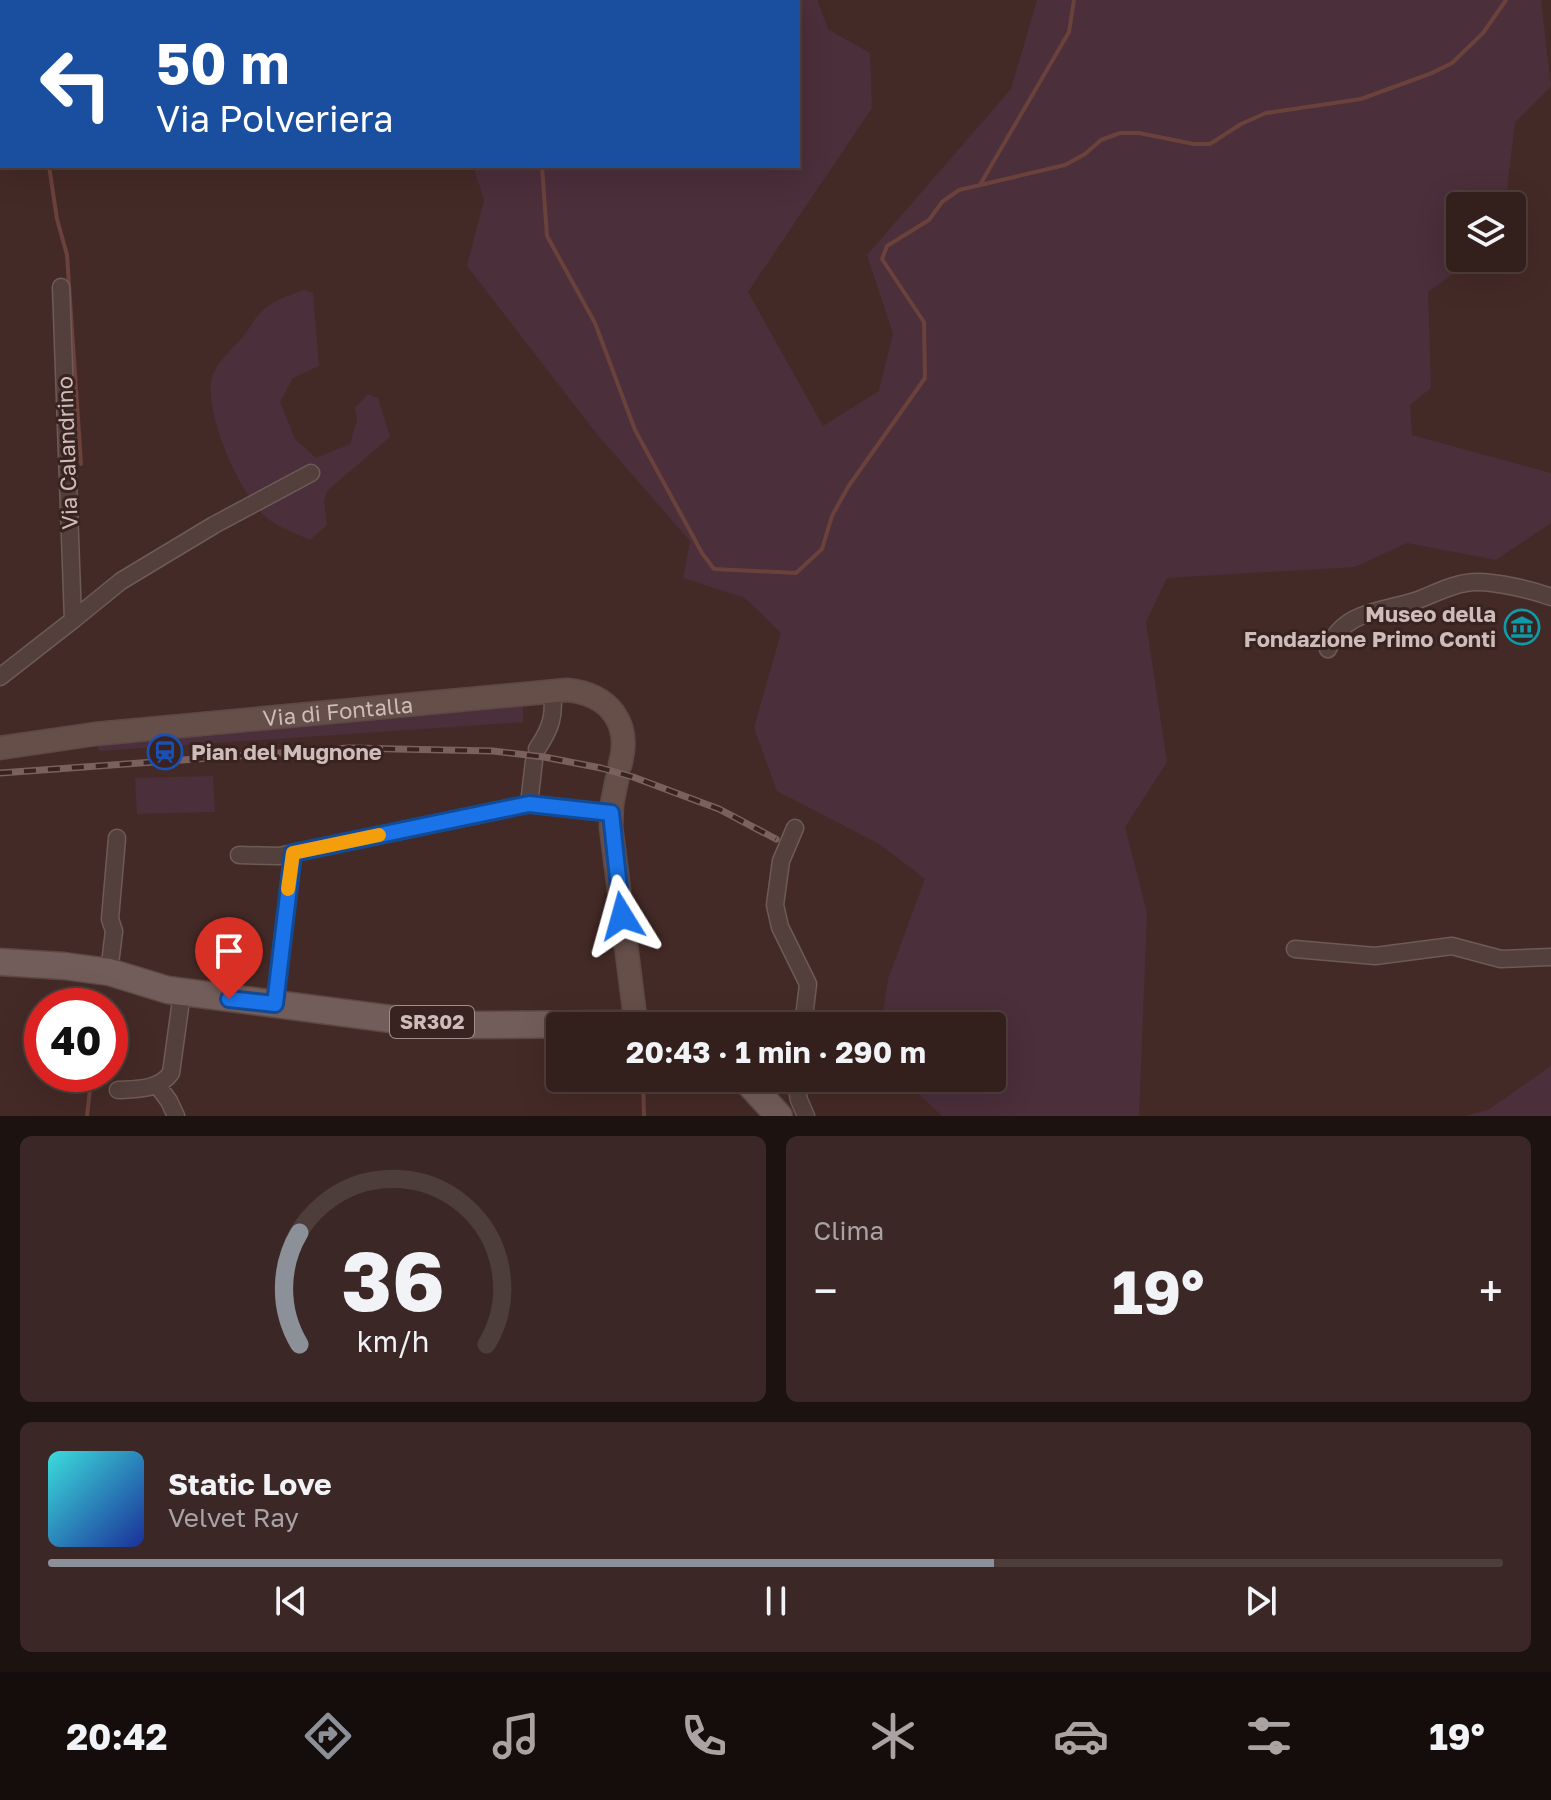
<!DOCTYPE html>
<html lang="it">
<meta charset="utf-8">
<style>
body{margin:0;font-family:"Golos Text",sans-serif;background:#3b2826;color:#f1f3f6;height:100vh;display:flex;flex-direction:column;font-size:30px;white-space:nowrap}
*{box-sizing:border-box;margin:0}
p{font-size:26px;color:#a9a3a4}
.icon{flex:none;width:44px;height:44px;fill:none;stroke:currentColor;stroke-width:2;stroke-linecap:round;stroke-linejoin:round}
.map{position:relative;height:1116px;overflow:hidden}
.drawer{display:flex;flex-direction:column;gap:20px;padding:20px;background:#1c1210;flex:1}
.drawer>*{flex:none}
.banner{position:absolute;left:0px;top:0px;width:800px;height:168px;box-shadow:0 8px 32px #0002,0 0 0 2px #4e3e3b;background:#1a4fa0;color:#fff;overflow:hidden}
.tools{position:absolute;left:1446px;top:192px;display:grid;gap:16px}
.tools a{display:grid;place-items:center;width:80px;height:80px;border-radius:8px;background:#33201d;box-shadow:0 8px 32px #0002,0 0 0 2px #4e3e3b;font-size:40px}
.speed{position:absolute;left:24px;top:988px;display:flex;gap:16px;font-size:40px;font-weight:700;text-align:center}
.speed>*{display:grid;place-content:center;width:104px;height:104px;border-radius:50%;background:#33201d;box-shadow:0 8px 32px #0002,0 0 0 2px #4e3e3b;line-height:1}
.speed .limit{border:12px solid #d22;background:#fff;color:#111}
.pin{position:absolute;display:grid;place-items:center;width:68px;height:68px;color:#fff;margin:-82px -34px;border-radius:50% 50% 50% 0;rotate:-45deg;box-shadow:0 0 8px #0007}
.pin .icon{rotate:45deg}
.me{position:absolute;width:88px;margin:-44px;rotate:352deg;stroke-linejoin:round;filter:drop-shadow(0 0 6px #0008)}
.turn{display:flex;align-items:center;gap:28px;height:168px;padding:0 24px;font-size:36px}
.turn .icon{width:104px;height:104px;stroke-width:2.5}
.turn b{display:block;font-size:56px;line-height:68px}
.big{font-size:60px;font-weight:700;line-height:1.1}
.drawer .tile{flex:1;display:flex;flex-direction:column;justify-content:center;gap:12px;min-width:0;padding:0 28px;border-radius:12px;background:#3b2826}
.drawer .dial{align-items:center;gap:0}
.dial svg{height:208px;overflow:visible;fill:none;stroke:#4e3e3b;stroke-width:7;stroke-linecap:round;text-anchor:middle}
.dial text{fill:#f1f3f6;stroke:none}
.song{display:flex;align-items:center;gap:24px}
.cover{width:96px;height:96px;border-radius:12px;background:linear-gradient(135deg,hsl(180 70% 55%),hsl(230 70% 35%))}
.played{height:8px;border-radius:4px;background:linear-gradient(90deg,#8c9099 65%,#4e3e3b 65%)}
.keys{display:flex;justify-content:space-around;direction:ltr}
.heat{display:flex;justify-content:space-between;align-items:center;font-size:44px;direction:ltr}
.drawer .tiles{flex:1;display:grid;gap:20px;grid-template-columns:1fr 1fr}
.tile:last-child{grid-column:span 2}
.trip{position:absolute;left:546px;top:1012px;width:460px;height:80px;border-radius:8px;background:#33201d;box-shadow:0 8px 32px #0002,0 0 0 2px #4e3e3b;font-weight:700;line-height:80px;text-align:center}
.menu{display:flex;height:128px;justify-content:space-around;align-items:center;background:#140d0c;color:#a9a3a4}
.menu .icon{width:56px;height:56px}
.menu .selected{color:#8c9099}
.menu b{font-size:36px;color:#f1f3f6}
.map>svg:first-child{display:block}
</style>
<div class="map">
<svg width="1551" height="1116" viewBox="0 0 1551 1116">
<rect width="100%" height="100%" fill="#442a27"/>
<path fill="#4b2f3b" d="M490 0H817L829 30 870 53 872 108 748 292 823 426 879 391 893 333 867 255 1011 89 1037 0H1541L1551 86 1515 122 1505 206H1460V258H1475L1428 292 1431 388 1410 405 1412 435 1551 473V523L1496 560 1407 543 1355 567 1167 578 1146 622 1167 762 1125 827 1147 913 1139 1116H942L902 1078H992V1026H881L888 979 925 879 881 845 777 791 754 728 781 633 745 598 683 578 690 541 596 433 467 266 484 200 473 166H798V2H488Z
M304 290 313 293 319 366 293 378 280 402 295 439 316 458 350 444 357 420 355 408 368 394 378 398 390 437 327 491 324 501 327 525 310 540C298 534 282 529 271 521 241 500 207 419 211 383 213 364 231 351 242 338 249 330 253 320 260 313 271 301 290 295 304 290Z
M523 702V722L99 751 98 744Z
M213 776 215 812 137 814 135 778Z
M1551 1066V1116H1464L1488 1110Z"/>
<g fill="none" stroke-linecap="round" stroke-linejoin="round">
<path stroke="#6b413b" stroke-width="4" d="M588 0V2
M78 2V0
M49 166 57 219 67 255 81 464
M542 166 547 236 595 323 635 430 702 553 714 569 796 573 822 549 832 516 848 487 925 378 924 322 882 259 887 246 929 220 942 202 959 190 1065 165 1085 154 1101 140 1120 133H1139L1194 144H1210L1241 124 1266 113 1361 99 1432 73 1452 63 1483 33 1506 0
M981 183 1069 32 1074 0
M643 1078 644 1116
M87 1116 91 1080"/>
<g stroke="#6e5a57" stroke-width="19">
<path id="street" d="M0 159H2
M73 620 121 581 214 525 311 473
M1328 649C1344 607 1390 612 1423 598 1440 591 1458 582 1477 582 1497 582 1533 590 1551 597
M0 677 73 620 61 287
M537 749C551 728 555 716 552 691
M529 804 534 761
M795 828 781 861 775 905 780 927 808 984 803 1026
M239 855 279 856 529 804 611 813
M1295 949 1375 956 1452 946 1501 959 1551 957
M109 972 114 931 110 919 117 838
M275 1004 293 853
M721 1026H755
M795 1078 799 1100 806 1116
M157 1085 169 1101 176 1116
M118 1090C137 1089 159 1090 171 1073L182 993"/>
</g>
<g stroke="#5d4845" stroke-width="25">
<g id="secondary">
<path id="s1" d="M0 748 95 734 567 690C609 694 632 723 620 765"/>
<path d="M617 779 612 804 611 827 636 1024"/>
</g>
</g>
<g stroke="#5d4845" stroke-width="29">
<path id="primary" d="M0 962 64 966 109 972 168 990 391 1019 474 1025 636 1024 645 1026
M744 1078 779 1116"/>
</g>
<use href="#street" stroke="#533f3b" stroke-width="16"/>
<use href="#secondary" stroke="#664e49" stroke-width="22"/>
<use href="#primary" stroke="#735d5a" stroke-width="26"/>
<g stroke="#7a615d" stroke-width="7">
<path id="rail" d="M0 773 349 748 493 751 544 757 601 768 633 777 719 809 776 839"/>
</g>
<use href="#rail" stroke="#392320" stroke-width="4" stroke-dasharray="12" stroke-linecap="butt"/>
</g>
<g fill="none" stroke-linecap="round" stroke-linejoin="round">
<g stroke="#114b97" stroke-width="20">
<path id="route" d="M229 999 275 1004 293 853 529 804 611 813 622 916"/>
</g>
<use href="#route" stroke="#1a73e8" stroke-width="14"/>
<path stroke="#f59e0b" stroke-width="14" d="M288 889 293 853 379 835"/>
</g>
<defs>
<g id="museum-ring" transform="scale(1.8)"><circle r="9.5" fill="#392320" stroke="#0f9aa8" stroke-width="1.5"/><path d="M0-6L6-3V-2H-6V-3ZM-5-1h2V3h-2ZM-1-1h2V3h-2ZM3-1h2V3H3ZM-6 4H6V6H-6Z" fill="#0f9aa8"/></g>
<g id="station-ring" transform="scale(1.8)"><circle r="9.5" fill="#392320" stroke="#1a4fb4" stroke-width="1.5"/><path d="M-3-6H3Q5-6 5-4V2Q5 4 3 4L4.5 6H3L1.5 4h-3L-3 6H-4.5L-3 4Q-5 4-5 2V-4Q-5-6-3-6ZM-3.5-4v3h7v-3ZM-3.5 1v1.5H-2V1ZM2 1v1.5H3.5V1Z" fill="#1a4fb4"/></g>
</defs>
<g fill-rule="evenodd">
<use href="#museum-ring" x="1522" y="627"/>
<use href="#station-ring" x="165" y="752"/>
</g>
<g text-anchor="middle" stroke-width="6" stroke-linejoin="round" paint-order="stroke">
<rect fill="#392320" stroke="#a18e8b" stroke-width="2" x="390" y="1006" width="84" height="32" rx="6"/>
<g font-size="20" font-weight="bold" fill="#cdbcb9">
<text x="432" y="1029">SR302</text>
</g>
<g font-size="22" fill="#cdbcb9" stroke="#392320">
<text transform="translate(67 453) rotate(-92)" y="8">Via Calandrino</text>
<text dy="8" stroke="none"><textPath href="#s1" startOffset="340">Via di Fontalla</textPath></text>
</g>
<g font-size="22" font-weight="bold" fill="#cdbcb9" stroke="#392320" text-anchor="end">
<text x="1496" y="622">Museo della<tspan x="1496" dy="25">Fondazione Primo Conti</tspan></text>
<text x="191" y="760" text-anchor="start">Pian del Mugnone</text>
</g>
</g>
</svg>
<div class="tools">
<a><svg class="icon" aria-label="layers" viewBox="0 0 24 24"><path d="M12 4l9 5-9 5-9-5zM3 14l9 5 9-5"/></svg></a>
</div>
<div class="speed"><div class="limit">40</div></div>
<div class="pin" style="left:229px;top:999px;background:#d93025"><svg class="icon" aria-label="arrive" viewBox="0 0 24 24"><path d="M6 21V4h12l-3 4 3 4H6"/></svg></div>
<svg class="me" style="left:622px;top:916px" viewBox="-20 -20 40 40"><path d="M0-17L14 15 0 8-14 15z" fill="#1a73e8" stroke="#fff" stroke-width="4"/></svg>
<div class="trip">20:43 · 1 min · 290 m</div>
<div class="banner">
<div class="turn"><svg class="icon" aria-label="left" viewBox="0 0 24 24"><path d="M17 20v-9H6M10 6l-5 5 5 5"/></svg><div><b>50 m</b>Via Polveriera</div></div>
</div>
</div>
<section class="drawer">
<div class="tiles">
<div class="tile dial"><svg viewBox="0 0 100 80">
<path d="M14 69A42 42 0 1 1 86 69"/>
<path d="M14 69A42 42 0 0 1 14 26" stroke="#8c9099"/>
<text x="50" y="56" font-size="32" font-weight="700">36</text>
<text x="50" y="72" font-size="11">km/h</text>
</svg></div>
<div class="tile"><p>Clima</p>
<div class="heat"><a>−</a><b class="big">19°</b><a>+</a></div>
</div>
<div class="tile">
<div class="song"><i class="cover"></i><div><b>Static Love</b><p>Velvet Ray</p></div></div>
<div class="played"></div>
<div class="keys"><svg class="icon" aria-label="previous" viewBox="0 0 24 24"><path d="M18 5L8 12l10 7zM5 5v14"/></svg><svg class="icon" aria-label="pause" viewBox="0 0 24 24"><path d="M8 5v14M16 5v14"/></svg><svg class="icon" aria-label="next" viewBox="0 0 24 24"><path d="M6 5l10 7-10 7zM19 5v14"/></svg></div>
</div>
</div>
</section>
<nav class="menu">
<b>20:42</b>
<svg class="icon selected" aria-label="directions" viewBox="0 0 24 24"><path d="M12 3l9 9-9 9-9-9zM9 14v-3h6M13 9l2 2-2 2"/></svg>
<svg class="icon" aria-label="music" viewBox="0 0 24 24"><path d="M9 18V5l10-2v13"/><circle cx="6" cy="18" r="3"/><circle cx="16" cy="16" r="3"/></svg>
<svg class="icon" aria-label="phone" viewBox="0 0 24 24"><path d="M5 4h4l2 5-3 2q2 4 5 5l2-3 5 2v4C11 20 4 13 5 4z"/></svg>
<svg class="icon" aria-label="climate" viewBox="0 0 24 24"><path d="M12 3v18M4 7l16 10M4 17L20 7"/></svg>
<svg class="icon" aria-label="car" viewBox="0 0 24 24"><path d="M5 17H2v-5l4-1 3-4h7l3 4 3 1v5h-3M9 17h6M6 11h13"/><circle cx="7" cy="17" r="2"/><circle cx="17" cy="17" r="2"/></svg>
<svg class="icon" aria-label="filters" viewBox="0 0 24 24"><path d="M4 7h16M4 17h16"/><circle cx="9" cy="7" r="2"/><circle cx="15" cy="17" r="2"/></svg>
<b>19°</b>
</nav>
